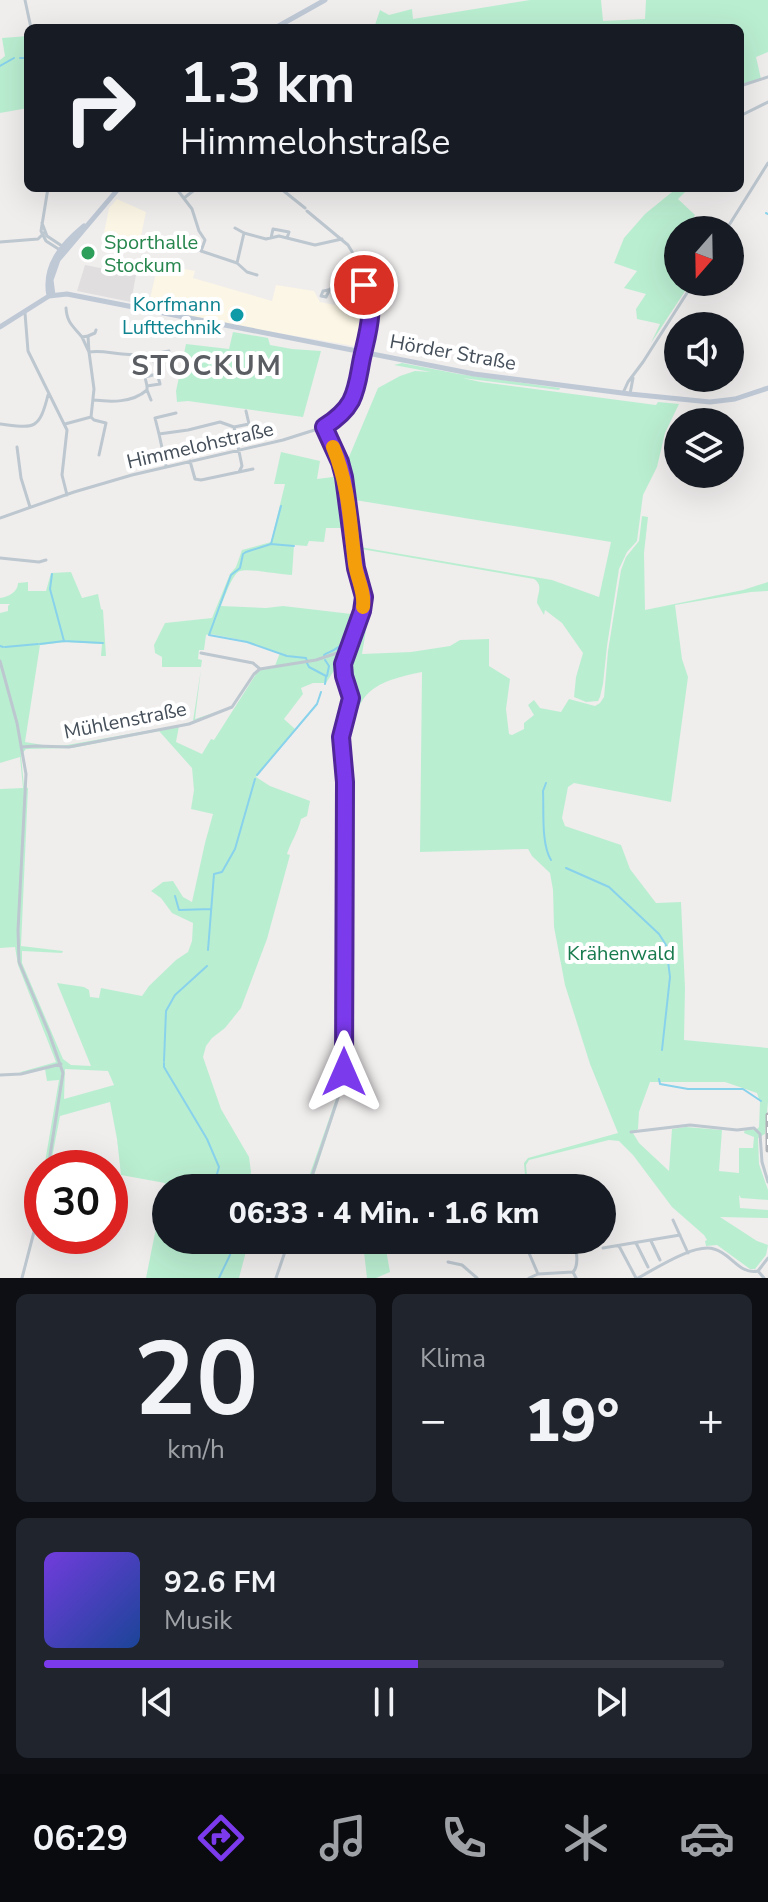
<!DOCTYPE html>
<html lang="de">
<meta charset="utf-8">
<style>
body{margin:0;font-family:"Nunito Sans",sans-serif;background:#20242c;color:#f1f3f6;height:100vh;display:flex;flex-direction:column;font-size:30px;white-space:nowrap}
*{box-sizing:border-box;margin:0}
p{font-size:26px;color:#9ea1a6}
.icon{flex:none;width:44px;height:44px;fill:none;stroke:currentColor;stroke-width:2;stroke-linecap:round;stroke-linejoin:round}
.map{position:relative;height:1278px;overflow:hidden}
.sheet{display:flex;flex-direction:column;gap:16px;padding:16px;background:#0d0f14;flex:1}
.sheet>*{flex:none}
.top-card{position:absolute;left:24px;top:24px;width:720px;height:168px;border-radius:12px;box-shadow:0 8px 32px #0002;background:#171b24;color:#f1f3f6;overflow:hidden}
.needle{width:52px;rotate:200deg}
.fabs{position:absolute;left:664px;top:216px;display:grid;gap:16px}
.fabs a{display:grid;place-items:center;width:80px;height:80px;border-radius:50%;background:#171b24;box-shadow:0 8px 32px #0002;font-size:40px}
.speed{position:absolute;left:24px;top:1150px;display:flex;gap:16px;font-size:40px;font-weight:700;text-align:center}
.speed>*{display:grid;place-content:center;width:104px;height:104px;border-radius:50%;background:#171b24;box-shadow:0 8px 32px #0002;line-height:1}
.speed .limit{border:12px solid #d22;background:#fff;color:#111}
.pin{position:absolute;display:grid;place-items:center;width:68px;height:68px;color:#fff;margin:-34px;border:4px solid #fff;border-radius:50%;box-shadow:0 2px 8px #0007}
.me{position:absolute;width:88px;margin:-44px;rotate:0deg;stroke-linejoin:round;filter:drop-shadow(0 0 6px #0008)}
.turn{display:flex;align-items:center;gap:28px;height:168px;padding:0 24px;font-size:36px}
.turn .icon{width:104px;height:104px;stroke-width:2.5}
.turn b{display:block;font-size:56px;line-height:68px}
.big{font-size:60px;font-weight:800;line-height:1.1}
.sheet .tile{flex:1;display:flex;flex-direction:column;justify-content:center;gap:12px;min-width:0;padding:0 28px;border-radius:12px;background:#20242c}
.sheet .dial{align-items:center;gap:0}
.dial b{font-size:104px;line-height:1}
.song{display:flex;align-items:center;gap:24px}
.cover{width:96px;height:96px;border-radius:12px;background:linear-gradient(135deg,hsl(260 70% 55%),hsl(220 70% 35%))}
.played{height:8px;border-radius:4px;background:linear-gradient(90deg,#7c3aed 55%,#363941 55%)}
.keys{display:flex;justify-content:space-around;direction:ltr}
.heat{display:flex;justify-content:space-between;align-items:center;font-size:44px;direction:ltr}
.sheet .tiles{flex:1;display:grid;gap:16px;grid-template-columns:1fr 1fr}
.tile:last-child{grid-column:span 2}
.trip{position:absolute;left:152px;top:1174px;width:464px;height:80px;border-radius:40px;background:#171b24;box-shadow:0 8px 32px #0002;font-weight:800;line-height:80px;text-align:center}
.dock{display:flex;height:128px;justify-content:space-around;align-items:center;background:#090b0e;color:#9ea1a6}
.dock .icon{width:56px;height:56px}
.dock .selected{color:#7c3aed}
.dock b{font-size:36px;color:#f1f3f6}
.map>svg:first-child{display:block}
</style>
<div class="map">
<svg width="768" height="1278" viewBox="0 0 768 1278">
<rect width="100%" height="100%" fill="#f0eded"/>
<path fill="#fbf6e5" d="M117 199 146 212 138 250 121 246 120 252 101 248 109 208Z
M158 264 195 271 193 278 272 301 276 285 314 291 320 302 361 310 373 315 366 348 261 330 148 307Z"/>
<path fill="#e1dedf" d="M85 265 136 275 131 302 77 291Z"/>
<path fill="#baeed1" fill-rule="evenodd" d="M530 0H601L603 21 645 19 646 0H768V52L756 57 761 79 743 84 740 59V28H374L380 10 389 15 412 9 413 19Z
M28 36V108L0 113V60L5 56 2 38Z
M677 188H689L678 199 695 215 687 230H678V246L670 262 678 267V282H691L651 343 660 324 637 319 636 309 646 294 624 288 637 271 614 263 624 238 645 214Z
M233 332 268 338 270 345 292 349 321 351 303 417 188 401 177 402 176 391 186 344 229 349Z
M402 363 459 374 560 388 559 390 462 378 481 382 656 405 658 402 679 404 665 433 657 467 643 495 637 541 627 552 619 569 607 646 603 684 600 697 598 701 586 702 574 697 576 677 583 653 562 623 545 610 544 615 537 603C537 593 544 586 534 579L361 549 360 567 368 591 369 613 362 654 411 652 450 646 460 640 489 639V666L510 679 506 709 509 734 512 735 524 729V723L534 715 528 705 534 700 540 708 561 712 569 699 595 706 600 703 604 697 608 651 621 570 626 557 639 541 642 516 648 517 644 553 645 610 743 590 768 582V591L751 592 675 605 682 659 688 677 671 802 574 783 568 787 562 818 565 826 621 845 630 869 656 903 681 902 685 988 684 1040 768 1048V1102L765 1134 758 1138 759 1164 768 1190V1200L741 1198 739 1195 740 1208 768 1210V1218L720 1217 757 1241 768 1245 766 1255 755 1269H750L717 1245 706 1246 705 1241 707 1240 704 1235 672 1207 633 1155 619 1141 609 1140 529 1160 526 1165 528 1188H526L524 1163 528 1158 618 1133 590 1064 565 985 554 927 553 890 550 873 532 856 528 849 420 852 422 672C368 683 357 693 348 748L345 1080 310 1188H305L336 1099 342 1069 343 854H346V767L348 748 345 747 343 738 353 700 345 666 349 654 346 652 326 683H313L301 688 303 694 284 719 295 729 256 777 270 786 310 801 307 816 301 819C298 832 291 842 287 854L290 855 267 939 241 1008 225 1028 212 1038 206 1046 203 1057 221 1109 249 1157 251 1172 249 1188H166V1240H249L239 1278H146L165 1183 121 1175 117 1139 110 1102 60 1116 50 1168H44L59 1080 47 1081 45 1069 17 1073 56 1062 18 965 15 947 0 948V789L23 788 20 757 0 763V613L8 611V606L10 604H0V598C8 597 18 592 18 583L28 582V591H46L51 573 71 572 82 598 98 594 101 609 103 610 106 656H101L102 644 66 642 40 645 25 742 49 746 67 745 180 725 193 721 201 669 195 719 228 708 179 726 176 742 202 754 211 739 214 740 256 674 261 670 274 668 280 653 241 640 211 634 206 635 204 650H199L198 659 202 660 201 667H162V657L155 653 154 645 165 623 212 618 230 574 236 567 242 550 271 542 285 484H274L281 452 320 461 317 479 341 476 378 388 400 376 415 371 431 372 394 365ZM355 500 611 542 599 597 552 580 360 547ZM326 528H348L351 549 365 592V604L360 615 283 606 266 608 221 606C224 599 232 574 240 571 250 568 279 575 292 575L294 545 307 546 309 541 324 542ZM159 731 192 768 194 790 191 809 213 814 205 843 192 902 183 897 173 881 163 882 151 891 161 898 172 913 193 923 192 941 188 952 176 960 149 986 142 996 101 988 99 998 90 997 89 990 84 987 57 983 91 1066 71 1065 63 1059 22 963V951L62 953 63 951 21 946 28 788 24 787 21 755 26 749 72 748ZM65 1069 108 1071 114 1085 64 1099ZM650 1082H725L757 1093 760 1102 759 1127 756 1130 745 1129 744 1133 754 1137 753 1148H739V1173L719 1171 722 1130 686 1127 672 1129 669 1171 639 1143 633 1133 638 1129 639 1112Z
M363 1243 385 1244 390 1272 376 1278H367Z"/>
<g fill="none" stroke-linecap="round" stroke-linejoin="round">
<path stroke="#88d2eb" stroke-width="2" d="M20 58H28
M0 66 14 58
M766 213 768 214
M271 544 281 506
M294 546 271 544 246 552 243 554 240 568 231 575 209 635 247 642 287 656 306 658 307 661
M52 574 50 589 64 641
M40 644 64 641 103 643
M0 646 3 647
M5 647 38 644
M324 655C329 652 336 650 341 645 354 633 355 612 357 595L360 593
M325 660 329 666 327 676
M307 663 309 667 326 676 325 684
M257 775 317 704 321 692
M546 783 543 791C544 811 541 844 551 860
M566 868 609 887 659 934 666 945 670 977 662 1050
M175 896 179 910 211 909
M208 950 214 874 222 872 235 849 255 779
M164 1061 166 1011 175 995 207 966
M164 1063V1067L207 1139 219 1167 213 1188
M659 1079 660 1084 688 1089H743L761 1101
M219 1278 230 1255 232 1240"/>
<path stroke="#bdc7cf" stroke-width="3" d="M25 0 31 28
M740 86 768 77
M740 116 768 102
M48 188 41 231 46 241 60 250
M176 188 192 209 199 231 205 240 201 251 237 263 247 272 257 275
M280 188 305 208
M184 198 197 188
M42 223 47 236 62 246
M235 228 244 233 266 239 279 236 315 245 342 239
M726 230 768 163
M271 238 273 229 289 232 287 238
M0 242 38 239 45 232
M237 263 244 233
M330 289 326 297 321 296 323 291C337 288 351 284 365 285
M66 308C67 323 73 326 82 337L88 336 89 352
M25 313 28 351 67 430 62 475 67 495
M88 336 95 333 96 330
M82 337 89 352
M147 386 145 377 157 374
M147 390 151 400
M623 393 628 382 643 362 694 282
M630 394 633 378
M94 400C111 402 132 403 147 390V386L160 384 152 354
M176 413 155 418 159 434 188 430 220 422 234 427 242 466 239 472
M91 417 94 420 106 423 99 455
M0 424C34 428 39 431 48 395
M65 424 91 417 94 389 89 352C101 350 110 353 122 354 136 355 156 354 169 351
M234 427 249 424 246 411
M159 434 166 466
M17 447 21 478 30 507
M190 461 195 479 201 480 253 469
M0 518 74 492 132 475 283 440 324 427 340 415 354 393 365 345 371 316 365 285 366 275 348 245 307 211
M0 558 39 562 46 560
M201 653 253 663 260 669
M0 661 17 723 26 774 18 930 19 962 49 1033 63 1073 48 1168
M21 747 36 746 69 747 189 724 232 707 254 674 260 669 316 660 349 649
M0 1075 21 1074 61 1064
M631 1132 690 1125 737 1130 754 1128 760 1134 762 1162 768 1182
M308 1188 338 1098 344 1072 345 782 341 737 351 698 343 666 362 611 364 597 356 568 344 477 340 462 324 427
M673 1220 688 1253
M527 1240 529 1253 538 1274
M651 1241 660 1260
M636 1243 648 1267
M619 1246 636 1278
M574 1247C578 1253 578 1267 573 1272L576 1278
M603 1248 680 1235
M448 1262 462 1265 477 1278
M758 1271 768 1258
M758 1271 764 1278
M22 1278 42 1201
M276 1278 289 1240
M529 1278 538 1274 573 1272
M638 1278C655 1269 694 1243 714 1249 731 1253 739 1275 758 1271"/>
<path stroke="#bfc9d6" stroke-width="5" d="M275 28 325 0
M53 295 51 280 58 260 119 188
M49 296C43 266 62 244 84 226
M0 327 49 296 67 294 474 374 630 394 710 402 735 399 768 388"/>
<g stroke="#afb2b7" stroke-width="5">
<path id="rail" d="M768 1115V1150"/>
</g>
<use href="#rail" stroke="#fff" stroke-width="2" stroke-dasharray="6" stroke-linecap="butt"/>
</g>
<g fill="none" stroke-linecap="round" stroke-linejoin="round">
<g stroke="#51269a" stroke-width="20">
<path id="route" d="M344 1072 345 782 341 737 351 698 344 676 343 664 362 611 364 597 356 568 344 477 340 462 324 427C335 420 345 412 351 401 358 387 359 372 362 358 367 335 377 305 364 285"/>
</g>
<use href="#route" stroke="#7c3aed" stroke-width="14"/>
<path stroke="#f59e0b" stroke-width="14" d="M333 447C349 485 350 524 355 564 357 579 365 591 363 607"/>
</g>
<circle fill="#2e9e5b" stroke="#fff" stroke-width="3" cx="88" cy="253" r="8"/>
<circle fill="#0f9aa8" stroke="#fff" stroke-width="3" cx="237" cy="315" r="8"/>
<g text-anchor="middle" stroke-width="8" stroke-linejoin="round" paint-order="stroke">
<g font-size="20" fill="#27864d" stroke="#fff" text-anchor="start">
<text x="104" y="249">Sporthalle<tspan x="104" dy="23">Stockum</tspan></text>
</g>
<g font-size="20" fill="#0d838f" stroke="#fff" text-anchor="end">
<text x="221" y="311">Korfmann<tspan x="221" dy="23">Lufttechnik</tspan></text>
</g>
<g font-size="20" fill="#454f5a" stroke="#fff">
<text transform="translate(453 352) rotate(10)" y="7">Hörder Straße</text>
<text transform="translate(200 445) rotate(-13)" y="7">Himmelohstraße</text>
<text transform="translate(125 720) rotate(-11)" y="7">Mühlenstraße</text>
</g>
<g font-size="20" fill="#177a4d" stroke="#fff">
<text x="621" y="960">Krähenwald</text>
</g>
<g font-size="28" font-weight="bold" letter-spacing="2" fill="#5a5d62" stroke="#fff">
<text x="207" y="375">STOCKUM</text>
</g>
</g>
</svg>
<div class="fabs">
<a><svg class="needle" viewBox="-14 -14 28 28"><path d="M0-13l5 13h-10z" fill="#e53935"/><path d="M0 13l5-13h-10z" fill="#9ea1a6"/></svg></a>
<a><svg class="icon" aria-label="sound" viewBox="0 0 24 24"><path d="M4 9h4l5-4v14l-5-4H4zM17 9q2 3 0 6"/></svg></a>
<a><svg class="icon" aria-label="layers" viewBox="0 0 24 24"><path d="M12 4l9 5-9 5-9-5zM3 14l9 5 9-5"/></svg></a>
</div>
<div class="speed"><div class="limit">30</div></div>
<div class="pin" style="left:364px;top:285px;background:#d93025"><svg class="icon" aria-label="arrive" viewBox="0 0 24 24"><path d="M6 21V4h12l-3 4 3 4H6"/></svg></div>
<svg class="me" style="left:344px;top:1072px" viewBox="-20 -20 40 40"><path d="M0-17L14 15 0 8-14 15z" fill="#7c3aed" stroke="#fff" stroke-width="4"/></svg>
<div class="trip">06:33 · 4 Min. · 1.6 km</div>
<div class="top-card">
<div class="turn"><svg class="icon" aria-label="right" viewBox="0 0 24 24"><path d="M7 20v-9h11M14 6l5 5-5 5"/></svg><div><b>1.3 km</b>Himmelohstraße</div></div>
</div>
</div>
<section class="sheet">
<div class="tiles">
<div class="tile dial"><b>20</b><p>km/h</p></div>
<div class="tile"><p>Klima</p>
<div class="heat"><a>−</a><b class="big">19°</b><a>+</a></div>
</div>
<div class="tile">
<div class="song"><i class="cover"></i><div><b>92.6 FM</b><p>Musik</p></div></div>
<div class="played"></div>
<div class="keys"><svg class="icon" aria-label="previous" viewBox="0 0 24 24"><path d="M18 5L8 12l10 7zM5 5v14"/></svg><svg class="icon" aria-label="pause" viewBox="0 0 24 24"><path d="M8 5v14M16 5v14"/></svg><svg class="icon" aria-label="next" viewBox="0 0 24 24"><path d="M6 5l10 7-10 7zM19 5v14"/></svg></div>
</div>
</div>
</section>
<nav class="dock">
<b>06:29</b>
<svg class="icon selected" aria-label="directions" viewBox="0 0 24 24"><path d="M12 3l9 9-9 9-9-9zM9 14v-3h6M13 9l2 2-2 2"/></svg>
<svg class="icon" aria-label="music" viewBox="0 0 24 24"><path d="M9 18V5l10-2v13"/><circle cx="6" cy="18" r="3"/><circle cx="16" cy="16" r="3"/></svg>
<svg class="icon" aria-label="phone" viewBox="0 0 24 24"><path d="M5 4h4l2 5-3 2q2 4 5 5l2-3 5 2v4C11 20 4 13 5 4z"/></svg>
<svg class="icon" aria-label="climate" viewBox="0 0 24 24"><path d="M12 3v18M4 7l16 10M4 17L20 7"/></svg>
<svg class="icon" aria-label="car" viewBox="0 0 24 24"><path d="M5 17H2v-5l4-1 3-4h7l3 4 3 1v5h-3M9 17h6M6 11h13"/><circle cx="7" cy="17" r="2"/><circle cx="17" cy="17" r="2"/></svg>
</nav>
